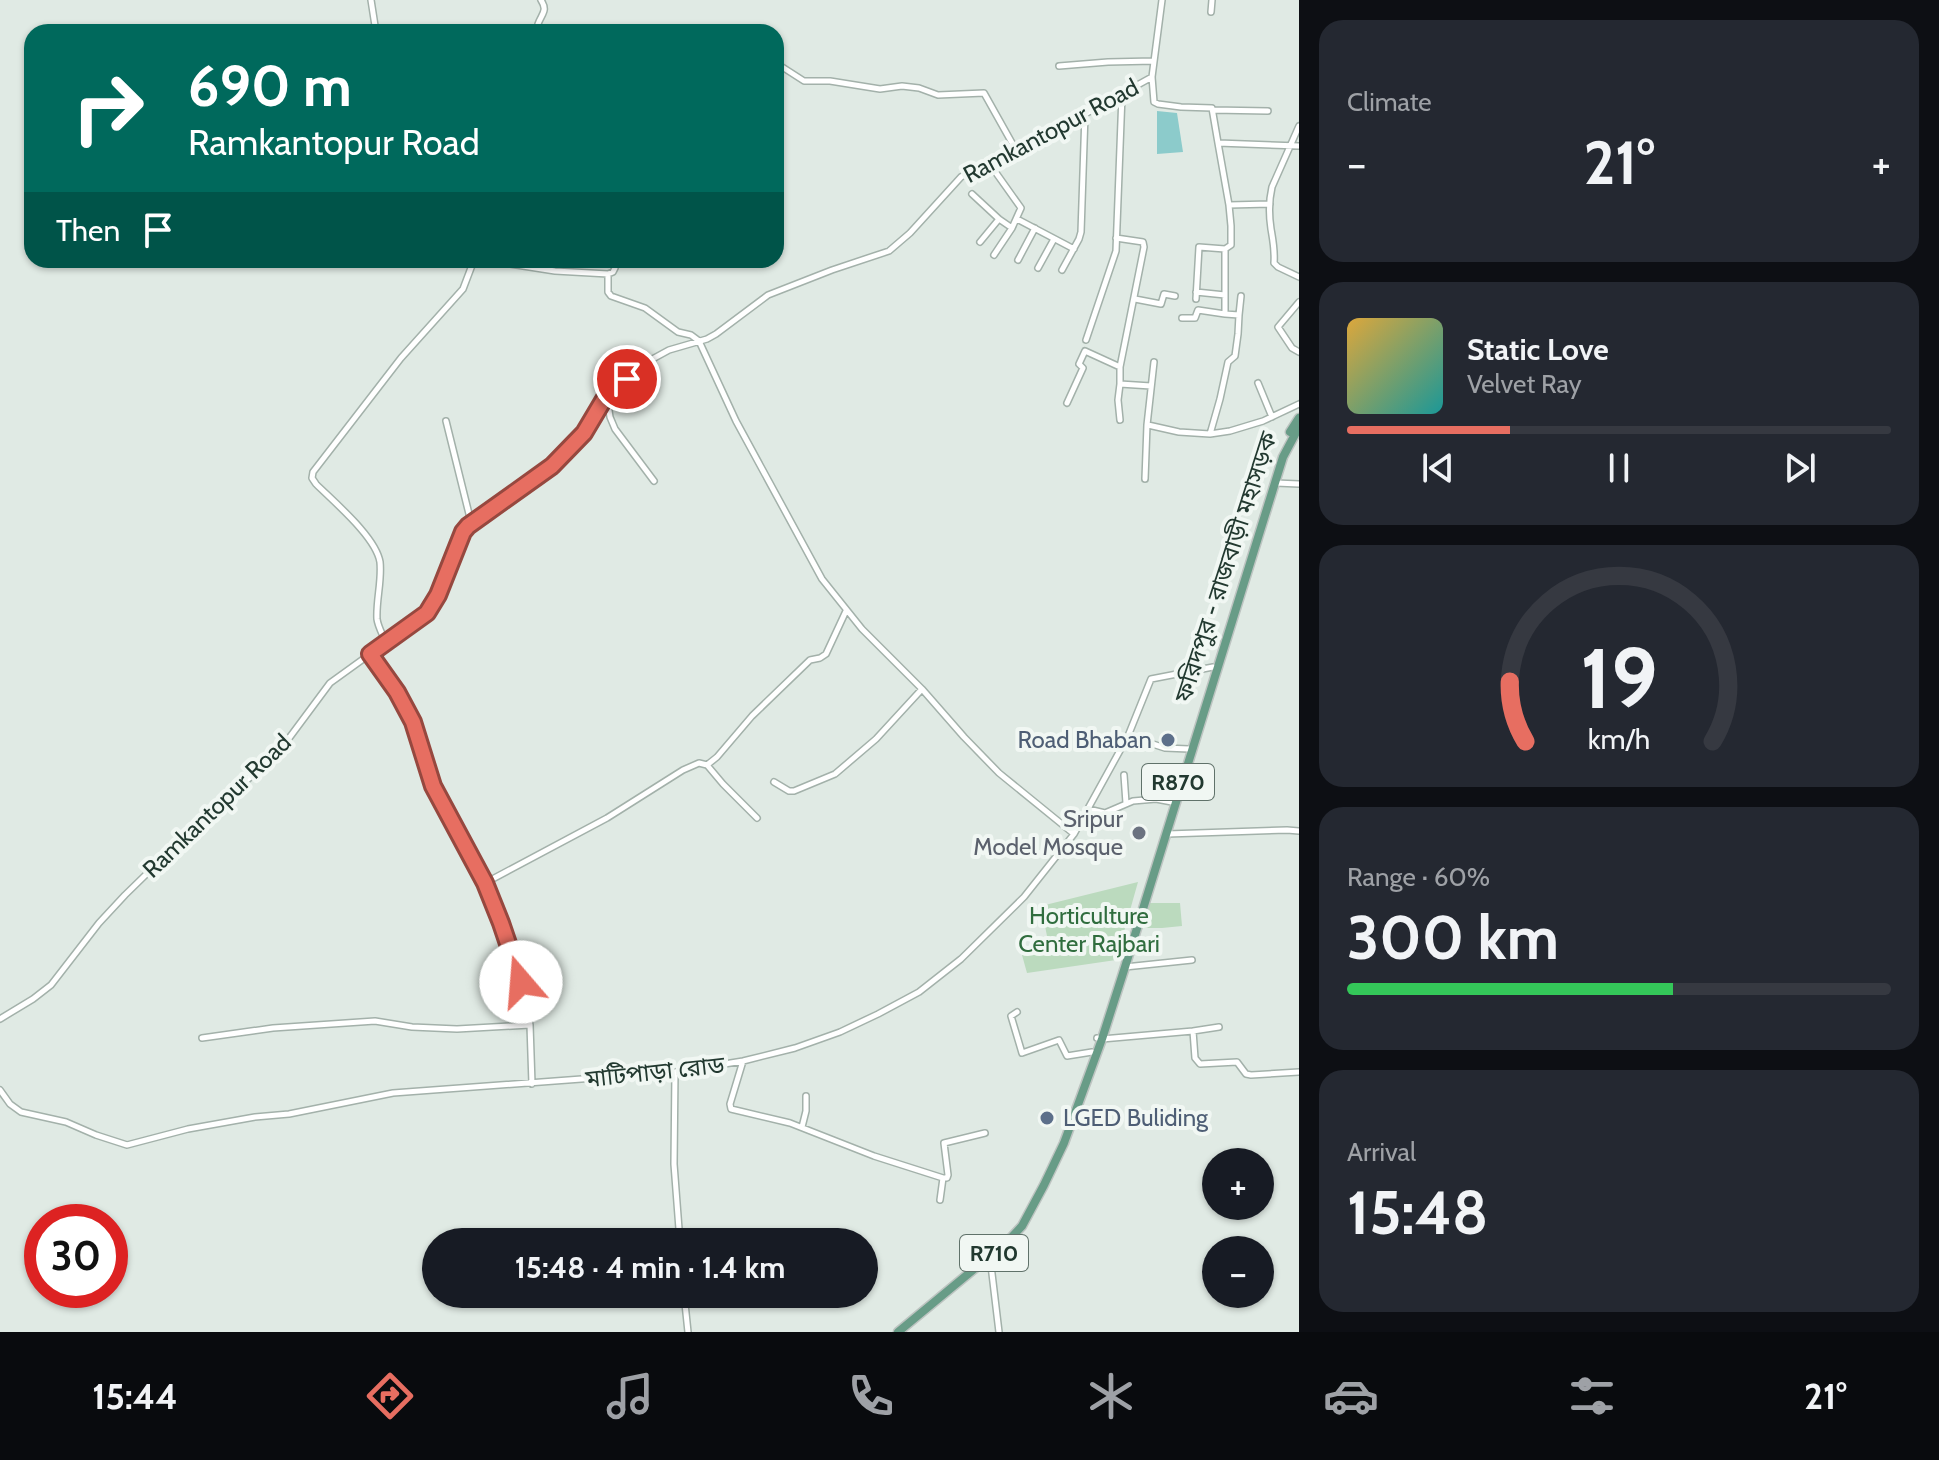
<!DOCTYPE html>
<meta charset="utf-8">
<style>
body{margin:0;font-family:Cabin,"Noto Sans Bengali",sans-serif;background:#242831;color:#f1f3f6;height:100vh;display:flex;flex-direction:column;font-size:30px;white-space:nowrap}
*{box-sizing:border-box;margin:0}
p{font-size:26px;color:#9ea1a6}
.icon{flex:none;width:44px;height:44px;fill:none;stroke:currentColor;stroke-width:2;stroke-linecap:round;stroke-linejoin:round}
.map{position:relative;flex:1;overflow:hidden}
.details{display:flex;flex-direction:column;gap:20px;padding:20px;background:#0d0f14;width:640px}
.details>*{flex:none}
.top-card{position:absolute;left:24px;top:24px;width:760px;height:244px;border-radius:24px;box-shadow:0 2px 6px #0004;background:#00695c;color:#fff;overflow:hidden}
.buttons{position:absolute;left:1202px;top:1148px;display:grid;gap:16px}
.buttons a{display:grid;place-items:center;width:72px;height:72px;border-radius:50%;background:#171b24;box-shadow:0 2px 6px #0004;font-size:40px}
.speed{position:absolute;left:24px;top:1204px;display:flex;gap:16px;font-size:40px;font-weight:700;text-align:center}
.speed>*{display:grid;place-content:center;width:104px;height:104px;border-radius:50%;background:#171b24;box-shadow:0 2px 6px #0004;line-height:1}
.speed .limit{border:12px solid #d22;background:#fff;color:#111}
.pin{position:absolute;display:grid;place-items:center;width:68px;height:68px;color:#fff;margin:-34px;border:4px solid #fff;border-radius:50%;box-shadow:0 2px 8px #0007}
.me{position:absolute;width:88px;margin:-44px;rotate:342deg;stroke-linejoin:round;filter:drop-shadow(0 0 6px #0008)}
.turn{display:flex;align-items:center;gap:28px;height:168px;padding:0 32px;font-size:36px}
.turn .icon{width:104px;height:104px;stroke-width:2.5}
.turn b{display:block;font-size:56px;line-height:68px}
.then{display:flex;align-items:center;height:76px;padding:0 32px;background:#0003;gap:16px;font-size:30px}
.big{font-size:60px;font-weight:800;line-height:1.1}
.details .card{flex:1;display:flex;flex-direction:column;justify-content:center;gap:12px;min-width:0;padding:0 28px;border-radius:24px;background:#242831}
.details .dial{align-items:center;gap:0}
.dial svg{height:208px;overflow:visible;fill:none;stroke:#363941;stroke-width:7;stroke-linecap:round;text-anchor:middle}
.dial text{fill:#f1f3f6;stroke:none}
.song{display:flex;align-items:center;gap:24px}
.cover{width:96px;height:96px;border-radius:12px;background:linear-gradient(135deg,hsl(40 70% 55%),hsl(180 70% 35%))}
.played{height:8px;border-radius:4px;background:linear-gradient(90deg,#e76e61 30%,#363941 30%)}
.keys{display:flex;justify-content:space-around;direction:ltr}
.heat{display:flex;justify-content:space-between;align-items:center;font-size:44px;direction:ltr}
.charge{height:12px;border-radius:6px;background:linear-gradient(90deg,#34c759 60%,#363941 0)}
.trip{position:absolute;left:422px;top:1228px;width:456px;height:80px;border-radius:40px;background:#171b24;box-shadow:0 2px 6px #0004;font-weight:800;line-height:80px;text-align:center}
.tab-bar{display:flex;height:128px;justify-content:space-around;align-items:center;background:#090b0e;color:#9ea1a6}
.tab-bar .icon{width:56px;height:56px}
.tab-bar .current{color:#e76e61}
.tab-bar b{font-size:36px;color:#f1f3f6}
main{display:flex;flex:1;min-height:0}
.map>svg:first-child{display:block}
</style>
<main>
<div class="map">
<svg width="1299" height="1332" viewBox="0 0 1299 1332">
<rect width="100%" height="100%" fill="#e0eae4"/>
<path fill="#bbdabe" d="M1138 882 1116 960 1027 973 1022 955 1050 951 1041 906Z
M1150 903H1180L1182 926 1162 928H1141Z"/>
<path fill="#8ccbcb" d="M1157 111 1177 113 1183 152 1157 154Z"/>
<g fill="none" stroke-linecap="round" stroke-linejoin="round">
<g stroke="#a3b1aa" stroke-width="8">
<path id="minor" d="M371 0 376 32
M1162 0 1152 77 1154 102 1158 104 1181 107 1212 108 1218 143 1299 146
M1211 12 1212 0
M540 32 538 24C542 13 548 11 541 0
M776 63 804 81H830L880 89 902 86 919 88 938 95 984 93 1016 150
M1059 66 1108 62 1154 61
M1213 110 1268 111
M1299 126 1272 187C1269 200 1269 216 1271 229 1273 241 1275 250 1274 263L1278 267 1299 277
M1218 143 1229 205 1231 226V245L1225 249V314L1239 315 1238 334 1235 356 1228 362 1220 399 1210 434 1230 431 1263 421 1299 404
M989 163 1021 208 1012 228 994 255
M972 194 999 219 1012 228
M1229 205 1270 204
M1017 219 1074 249
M1116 238 1143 242 1144 247 1120 367V384
M980 242 999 219
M485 260 555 271 608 274V292L611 296 645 308 678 332 691 335 699 341 736 421 822 579 862 629 922 689 964 737 999 773 1074 834
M1018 260 1035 228
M1038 268 1054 239
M1062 270 1079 239 1081 232 1085 114
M608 274 613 272 615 268V260
M1196 292 1225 295
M1135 299 1161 304 1164 294 1175 296
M1196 299 1199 247 1225 249
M1299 302 1278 327 1292 348 1299 352
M1239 315 1241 296
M1182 318H1195L1198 310 1225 314
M1086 340 1116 251 1122 95
M1258 383 1272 417
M607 397 610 417 615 429 654 481
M1067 403 1083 368 1079 364 1085 351 1120 367
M1120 420 1118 400 1120 384 1151 386
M446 421 471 522
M1148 425 1179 432 1210 434
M1145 479 1147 425 1154 362
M1276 483 1299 484
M386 643C383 635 378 627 377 619 376 600 382 581 380 562 376 537 334 502 316 484L312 478 313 472 401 358 463 289 474 260
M370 654 397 692 413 722 433 786 485 883 501 923 525 999 530 1025 532 1084
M1128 736 1151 679 1213 667
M707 765 717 757 752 716 810 660 820 658 826 654 846 611
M1124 775 1126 803
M774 782 789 791H794L835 774 876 739 922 689
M1088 809 1105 813 1133 801 1156 799 1172 802
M1167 834 1287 830 1299 831
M485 883 607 818 683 770 699 763 707 765 723 784 757 818
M1125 967 1192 960
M1017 1012 1011 1016 1022 1053 1059 1040 1067 1056 1092 1052
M0 1019 33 999 51 985 99 923 125 895 206 816 278 753 330 683 427 613 438 595 449 570 463 532 468 526 513 492 548 469 584 433 606 396 647 362 669 350 707 339 716 334 768 295 832 270 889 251 910 233 961 177 974 169 1016 150 1034 138 1085 114 1152 77
M1193 1031 1219 1027
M202 1038 273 1028 375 1021 412 1027 457 1029 530 1025
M1097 1038 1102 1039 1193 1031 1195 1058 1200 1064 1237 1062 1246 1074 1251 1075 1299 1072
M743 1061 730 1104 731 1109 790 1123 874 1156 943 1178H947L948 1175 944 1143 985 1133
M675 1072 674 1164 680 1242
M0 1090 10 1104 21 1112 66 1122 96 1135 127 1145 188 1129 255 1117 289 1114 393 1093 675 1072 743 1061 795 1048 840 1032 878 1014 919 992 961 959 1024 897 1074 834 1128 736 1165 748 1189 749
M802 1127 806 1111V1096
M940 1200 943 1178
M990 1257 999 1332
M684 1294 688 1332"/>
</g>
<g stroke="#bdc4c1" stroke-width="11">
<path id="major" d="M1290 432 1299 418
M898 1332 1008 1241 1022 1226 1044 1185 1064 1143 1102 1039 1125 967 1283 457 1299 427"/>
</g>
<use href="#minor" stroke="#fff" stroke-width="5"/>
<use href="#major" stroke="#689c87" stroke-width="8"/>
</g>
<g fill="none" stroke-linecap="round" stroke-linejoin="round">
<g stroke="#96483f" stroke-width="20">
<path id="route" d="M521 982 501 923 485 883 433 786 413 722 397 692 370 654 427 613 438 595 463 532 468 526 552 466 584 433 606 396 627 379"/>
</g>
<use href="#route" stroke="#e76e61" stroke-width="14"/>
</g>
<g fill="#5c6f8a" stroke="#f1f7f3" stroke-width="3">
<circle cx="1168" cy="740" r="8"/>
<circle cx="1047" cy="1118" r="8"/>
</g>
<circle fill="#6b7280" stroke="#f1f7f3" stroke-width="3" cx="1139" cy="833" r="8"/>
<g text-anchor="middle" stroke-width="8" stroke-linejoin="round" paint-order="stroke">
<g fill="#f1f7f3" stroke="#60726a" stroke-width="2">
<rect x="1142" y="764" width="72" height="36" rx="6"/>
<rect x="960" y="1235" width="68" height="36" rx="6"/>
</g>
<g font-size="22" font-weight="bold" fill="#223930">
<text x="1178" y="790">R870</text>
<text x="994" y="1261">R710</text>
</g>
<g font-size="24" fill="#223930" stroke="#f1f7f3">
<text transform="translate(1051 131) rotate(-28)" y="8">Ramkantopur Road</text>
<text transform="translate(1226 567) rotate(-72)" y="8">ফরিদপুর - রাজবাড়ী মহাসড়ক</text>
<text transform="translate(217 806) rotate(-44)" y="8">Ramkantopur Road</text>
<text transform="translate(655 1072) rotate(-6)" y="8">মাটিপাড়া রোড</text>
</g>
<g font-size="24" fill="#4e5e75" stroke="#f1f7f3" text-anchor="end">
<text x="1152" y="748">Road Bhaban</text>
<text x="1063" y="1126" text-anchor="start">LGED Buliding</text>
</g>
<g font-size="24" fill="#5b616d" stroke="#f1f7f3" text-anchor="end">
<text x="1123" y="827">Sripur<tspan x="1123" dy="28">Model Mosque</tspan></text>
</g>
<g font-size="24" fill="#306d3e" stroke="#f1f7f3">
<text x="1089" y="924">Horticulture<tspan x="1089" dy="28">Center Rajbari</tspan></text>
</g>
</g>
</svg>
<div class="buttons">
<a>+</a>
<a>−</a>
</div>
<div class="speed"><div class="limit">30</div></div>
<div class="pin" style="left:627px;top:379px;background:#d93025"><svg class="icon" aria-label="arrive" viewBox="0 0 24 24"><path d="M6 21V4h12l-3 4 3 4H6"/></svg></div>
<svg class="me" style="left:521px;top:982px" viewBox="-20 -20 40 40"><circle r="19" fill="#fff"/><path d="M0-13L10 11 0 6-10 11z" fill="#e76e61"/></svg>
<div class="trip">15:48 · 4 min · 1.4 km</div>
<div class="top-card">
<div class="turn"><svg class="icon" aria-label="right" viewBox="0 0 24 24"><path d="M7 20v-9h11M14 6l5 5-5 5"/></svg><div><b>690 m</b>Ramkantopur Road</div></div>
<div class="then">Then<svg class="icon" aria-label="arrive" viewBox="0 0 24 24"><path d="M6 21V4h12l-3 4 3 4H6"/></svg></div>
</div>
</div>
<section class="details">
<div class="card"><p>Climate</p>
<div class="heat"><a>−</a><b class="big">21°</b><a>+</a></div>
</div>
<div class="card">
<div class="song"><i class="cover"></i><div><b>Static Love</b><p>Velvet Ray</p></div></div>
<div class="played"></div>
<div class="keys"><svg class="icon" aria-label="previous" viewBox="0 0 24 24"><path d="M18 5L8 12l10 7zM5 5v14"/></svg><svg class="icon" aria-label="pause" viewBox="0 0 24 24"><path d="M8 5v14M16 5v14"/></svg><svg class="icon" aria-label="next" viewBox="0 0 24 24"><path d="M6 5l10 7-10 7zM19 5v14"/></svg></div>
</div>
<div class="card dial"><svg viewBox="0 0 100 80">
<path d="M14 69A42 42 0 1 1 86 69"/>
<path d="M14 69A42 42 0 0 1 8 46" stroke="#e76e61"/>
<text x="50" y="56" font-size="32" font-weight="700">19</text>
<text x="50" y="72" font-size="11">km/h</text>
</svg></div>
<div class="card"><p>Range · 60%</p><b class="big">300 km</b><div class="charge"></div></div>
<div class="card"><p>Arrival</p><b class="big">15:48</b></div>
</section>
</main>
<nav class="tab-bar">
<b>15:44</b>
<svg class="icon current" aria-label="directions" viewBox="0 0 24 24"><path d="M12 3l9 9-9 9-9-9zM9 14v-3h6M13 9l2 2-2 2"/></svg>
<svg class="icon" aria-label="music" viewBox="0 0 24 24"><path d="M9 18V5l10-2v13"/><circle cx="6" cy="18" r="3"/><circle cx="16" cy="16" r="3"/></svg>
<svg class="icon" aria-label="phone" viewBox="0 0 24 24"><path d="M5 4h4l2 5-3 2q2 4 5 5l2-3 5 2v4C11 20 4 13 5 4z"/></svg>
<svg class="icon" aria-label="climate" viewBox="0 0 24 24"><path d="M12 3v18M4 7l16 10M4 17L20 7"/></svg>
<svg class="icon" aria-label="car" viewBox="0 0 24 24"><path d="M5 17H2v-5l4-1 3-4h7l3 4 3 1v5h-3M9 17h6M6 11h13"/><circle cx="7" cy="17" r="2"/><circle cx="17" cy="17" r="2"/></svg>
<svg class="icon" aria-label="filters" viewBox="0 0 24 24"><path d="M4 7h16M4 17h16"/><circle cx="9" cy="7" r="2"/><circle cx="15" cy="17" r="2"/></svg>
<b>21°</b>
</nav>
